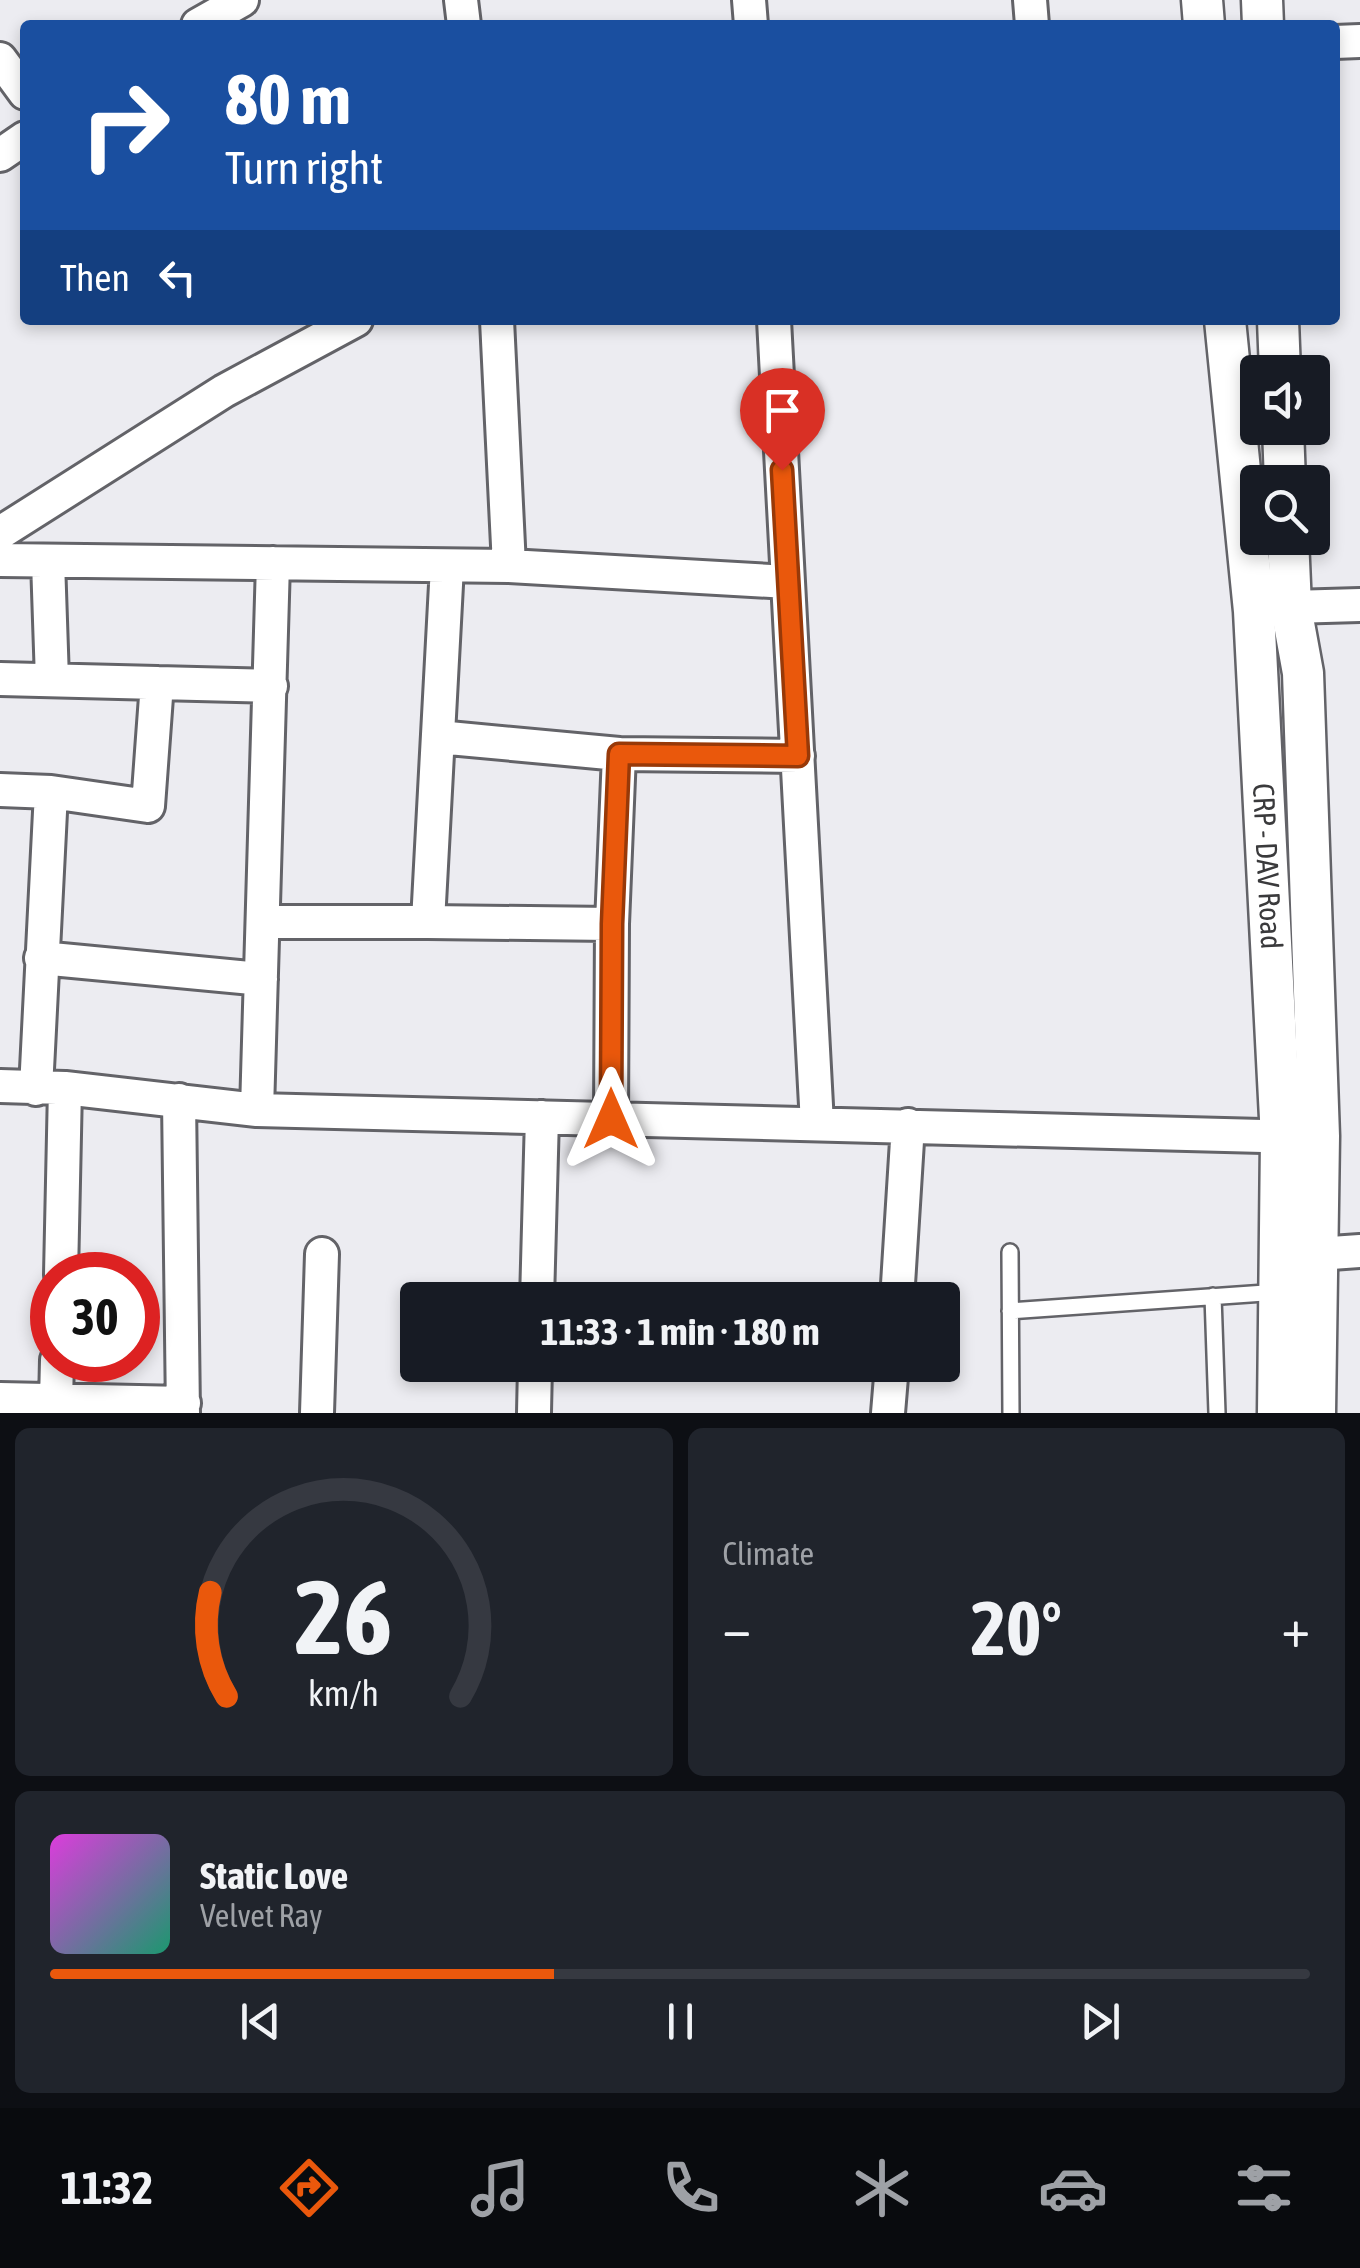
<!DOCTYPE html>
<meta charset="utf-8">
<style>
body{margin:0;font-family:"Asap Condensed",sans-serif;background:#20242c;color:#f1f3f6;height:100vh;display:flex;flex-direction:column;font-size:38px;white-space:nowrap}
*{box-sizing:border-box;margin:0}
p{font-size:32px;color:#9ea1a6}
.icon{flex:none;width:55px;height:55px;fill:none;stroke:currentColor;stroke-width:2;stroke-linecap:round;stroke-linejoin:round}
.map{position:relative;height:1413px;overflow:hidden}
.side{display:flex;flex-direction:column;gap:15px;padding:15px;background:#0d0f14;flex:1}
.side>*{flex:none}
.hud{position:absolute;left:20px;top:20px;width:1320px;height:305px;border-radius:10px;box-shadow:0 5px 15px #0003;background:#1a4fa0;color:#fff;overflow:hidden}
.controls{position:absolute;left:1240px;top:355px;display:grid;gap:20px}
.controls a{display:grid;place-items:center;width:90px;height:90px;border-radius:10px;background:#171b24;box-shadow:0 5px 15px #0003;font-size:50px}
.speed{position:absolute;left:30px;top:1252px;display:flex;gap:20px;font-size:50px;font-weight:700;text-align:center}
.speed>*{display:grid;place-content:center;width:130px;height:130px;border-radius:50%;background:#171b24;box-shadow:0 5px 15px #0003;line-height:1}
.speed .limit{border:15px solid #d22;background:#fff;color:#111}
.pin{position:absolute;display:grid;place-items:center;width:85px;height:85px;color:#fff;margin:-102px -42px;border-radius:50% 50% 50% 0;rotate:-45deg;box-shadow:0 0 10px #0007}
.pin .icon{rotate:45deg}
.me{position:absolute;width:110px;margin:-55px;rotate:0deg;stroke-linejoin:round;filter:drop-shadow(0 0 8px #0008)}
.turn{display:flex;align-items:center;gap:35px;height:210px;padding:0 40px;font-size:45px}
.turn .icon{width:130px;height:130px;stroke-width:2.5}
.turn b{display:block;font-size:70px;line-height:85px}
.then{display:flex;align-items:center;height:95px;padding:0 40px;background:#0003;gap:20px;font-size:38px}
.big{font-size:75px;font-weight:700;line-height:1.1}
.side .widget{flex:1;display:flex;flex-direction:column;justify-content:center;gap:15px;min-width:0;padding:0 35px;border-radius:15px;background:#20242c}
.side .dial{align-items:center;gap:0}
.dial svg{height:260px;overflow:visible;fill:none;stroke:#363941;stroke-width:7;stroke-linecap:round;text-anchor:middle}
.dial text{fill:#f1f3f6;stroke:none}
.song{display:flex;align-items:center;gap:30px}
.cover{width:120px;height:120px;border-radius:15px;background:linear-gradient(135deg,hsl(300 70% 55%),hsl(160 70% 35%))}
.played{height:10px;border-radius:5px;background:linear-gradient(90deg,#ea580c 40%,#363941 40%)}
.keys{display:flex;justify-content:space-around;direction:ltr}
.heat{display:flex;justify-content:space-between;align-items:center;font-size:55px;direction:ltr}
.side .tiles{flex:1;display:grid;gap:15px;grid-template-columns:1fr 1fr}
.widget:last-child{grid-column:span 2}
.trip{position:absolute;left:400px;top:1282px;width:560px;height:100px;border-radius:10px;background:#171b24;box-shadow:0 5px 15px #0003;font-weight:700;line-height:100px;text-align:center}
.menu{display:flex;height:160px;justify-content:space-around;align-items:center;background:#090b0e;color:#9ea1a6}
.menu .icon{width:70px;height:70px}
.menu .active{color:#ea580c}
.menu b{font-size:45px;color:#f1f3f6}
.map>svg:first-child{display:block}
</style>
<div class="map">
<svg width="1360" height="1413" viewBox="0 0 1360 1413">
<rect width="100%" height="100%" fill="#ececf1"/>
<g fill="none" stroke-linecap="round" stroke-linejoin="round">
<g stroke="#636368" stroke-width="20">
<path id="service" d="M1010 1252 1011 1413
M1213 1296 1217 1413
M1010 1311 1280 1292"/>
</g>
<g stroke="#636368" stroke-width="38">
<path id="minor" d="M461 0 464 25
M749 0 751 25
M1030 0 1032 25
M198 25 242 0
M1335 42 1360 41
M0 59 25 93
M0 155 25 138
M774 320 817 1124
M0 533 224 391 356 320
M0 560 509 566 497 320
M48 561 52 680
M509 566 788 582
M1291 607 1360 605
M0 679 271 686
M438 737 619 754
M0 790 51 792 36 1089
M51 792 148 806 157 683
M263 922H428L447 566
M428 922 612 924
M41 958 261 979
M0 1086 65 1088 257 1110 1304 1137
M179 1100 183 1413
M257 1110 273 563
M611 1119 612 924 619 754 798 756
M1317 1254 1360 1251
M61 1275 65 1088
M537 1300 542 1117
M897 1300 908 1125
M0 1399 184 1403
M56 1402 57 1360
M317 1413 322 1254
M534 1413 535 1365
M888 1413 892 1365"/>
</g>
<g stroke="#636368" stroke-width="45">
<g id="tertiary">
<path d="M1202 0 1204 25"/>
<path d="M1262 0 1263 25"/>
<path id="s1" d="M1225 320 1254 611 1281 1138 1278 1413"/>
<path d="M1278 320 1280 372"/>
<path d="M1283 428 1285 482"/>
<path d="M1288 538 1291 607 1303 673 1319 1136 1315 1413"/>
</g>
</g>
<use href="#service" stroke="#fff" stroke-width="15"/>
<use href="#minor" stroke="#fff" stroke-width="32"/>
<use href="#tertiary" stroke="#fff" stroke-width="40"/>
</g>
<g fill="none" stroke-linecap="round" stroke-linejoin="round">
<g stroke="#983908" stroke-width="25">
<path id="route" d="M611 1119 612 924 619 754 798 756 782 470"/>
</g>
<use href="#route" stroke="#ea580c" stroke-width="18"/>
</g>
<g text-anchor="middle" stroke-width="9" stroke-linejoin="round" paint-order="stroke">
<g font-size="30" fill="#3a3a3c" stroke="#ececf1">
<text dy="10" stroke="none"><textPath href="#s1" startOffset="548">CRP - DAV Road</textPath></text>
</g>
</g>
</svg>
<div class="controls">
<a><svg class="icon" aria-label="sound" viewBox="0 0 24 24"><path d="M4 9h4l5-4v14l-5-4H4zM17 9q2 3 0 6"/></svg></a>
<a><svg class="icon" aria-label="search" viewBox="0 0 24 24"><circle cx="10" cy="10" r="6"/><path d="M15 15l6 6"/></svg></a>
</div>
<div class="speed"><div class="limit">30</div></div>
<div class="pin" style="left:782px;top:470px;background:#d93025"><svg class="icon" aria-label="arrive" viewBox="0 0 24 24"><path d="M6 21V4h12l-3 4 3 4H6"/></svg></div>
<svg class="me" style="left:611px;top:1119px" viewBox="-20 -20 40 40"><path d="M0-17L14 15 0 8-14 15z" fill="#ea580c" stroke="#fff" stroke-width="4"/></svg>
<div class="trip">11:33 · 1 min · 180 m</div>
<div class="hud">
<div class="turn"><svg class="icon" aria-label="right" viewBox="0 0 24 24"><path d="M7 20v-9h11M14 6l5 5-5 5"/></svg><div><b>80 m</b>Turn right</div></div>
<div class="then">Then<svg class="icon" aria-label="left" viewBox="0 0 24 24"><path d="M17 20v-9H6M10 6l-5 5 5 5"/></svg></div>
</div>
</div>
<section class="side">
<div class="tiles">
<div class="widget dial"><svg viewBox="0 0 100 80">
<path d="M14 69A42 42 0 1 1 86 69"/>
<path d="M14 69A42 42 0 0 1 9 37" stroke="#ea580c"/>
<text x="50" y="56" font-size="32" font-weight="700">26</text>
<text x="50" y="72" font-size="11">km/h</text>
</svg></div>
<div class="widget"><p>Climate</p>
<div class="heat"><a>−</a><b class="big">20°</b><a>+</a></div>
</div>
<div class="widget">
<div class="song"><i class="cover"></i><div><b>Static Love</b><p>Velvet Ray</p></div></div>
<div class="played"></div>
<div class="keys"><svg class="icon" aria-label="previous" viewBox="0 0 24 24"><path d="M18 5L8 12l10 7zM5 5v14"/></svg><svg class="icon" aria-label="pause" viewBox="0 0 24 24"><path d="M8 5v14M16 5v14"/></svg><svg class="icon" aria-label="next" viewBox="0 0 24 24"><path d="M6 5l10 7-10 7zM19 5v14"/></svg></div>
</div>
</div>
</section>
<nav class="menu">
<b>11:32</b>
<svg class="icon active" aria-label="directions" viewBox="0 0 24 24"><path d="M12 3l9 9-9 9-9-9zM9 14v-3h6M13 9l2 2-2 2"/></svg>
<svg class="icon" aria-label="music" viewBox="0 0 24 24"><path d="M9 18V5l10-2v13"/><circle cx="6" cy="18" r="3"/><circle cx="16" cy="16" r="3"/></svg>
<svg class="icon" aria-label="phone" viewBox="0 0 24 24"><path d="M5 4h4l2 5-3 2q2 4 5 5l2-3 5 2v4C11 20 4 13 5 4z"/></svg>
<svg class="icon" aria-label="climate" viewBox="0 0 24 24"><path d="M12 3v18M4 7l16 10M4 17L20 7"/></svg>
<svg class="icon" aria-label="car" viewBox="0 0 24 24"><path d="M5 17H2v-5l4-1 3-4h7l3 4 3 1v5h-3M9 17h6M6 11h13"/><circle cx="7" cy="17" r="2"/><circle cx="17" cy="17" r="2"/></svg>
<svg class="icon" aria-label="filters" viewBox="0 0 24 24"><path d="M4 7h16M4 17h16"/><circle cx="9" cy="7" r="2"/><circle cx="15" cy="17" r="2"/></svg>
</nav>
